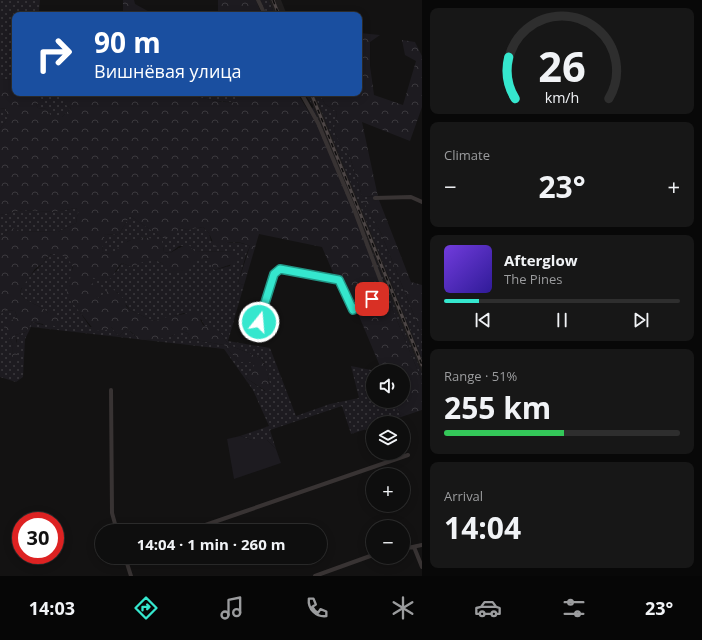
<!DOCTYPE html>
<meta charset="utf-8">
<style>
body{margin:0;font-family:"Open Sans",sans-serif;background:#171717;color:#f1f3f6;height:100vh;display:flex;flex-direction:column;font-size:15px;white-space:nowrap}
*{box-sizing:border-box;margin:0}
p{font-size:13px;color:#9b9c9e}
.icon{flex:none;width:22px;height:22px;fill:none;stroke:currentColor;stroke-width:2;stroke-linecap:round;stroke-linejoin:round}
.map{position:relative;flex:1;overflow:hidden}
.side{display:flex;flex-direction:column;gap:8px;padding:8px;background:#080808;width:280px}
.side>*{flex:none}
.top-card{position:absolute;left:12px;top:12px;width:350px;height:84px;border-radius:8px;box-shadow:0 2px 10px #0003,0 0 0 1px #2e2e2e;background:#1a4fa0;color:#fff;overflow:hidden}
.buttons{position:absolute;left:366px;top:364px;display:grid;gap:8px}
.buttons a{display:grid;place-items:center;width:44px;height:44px;border-radius:50%;background:#0e0e0e;box-shadow:0 2px 10px #0003,0 0 0 1px #2e2e2e;font-size:20px}
.speed{position:absolute;left:12px;top:512px;display:flex;gap:8px;font-size:20px;font-weight:700;text-align:center}
.speed>*{display:grid;place-content:center;width:52px;height:52px;border-radius:50%;background:#0e0e0e;box-shadow:0 2px 10px #0003,0 0 0 1px #2e2e2e;line-height:1}
.speed .limit{border:6px solid #d22;background:#fff;color:#111}
.pin{position:absolute;display:grid;place-items:center;width:34px;height:34px;color:#fff;margin:-17px;border-radius:8px;box-shadow:0 2px 6px #0006}
.me{position:absolute;width:44px;margin:-22px;rotate:17deg;stroke-linejoin:round;filter:drop-shadow(0 0 3px #0008)}
.turn{display:flex;align-items:center;gap:14px;height:84px;padding:0 16px;font-size:18px}
.turn .icon{width:52px;height:52px;stroke-width:2.5}
.turn b{display:block;font-size:28px;line-height:34px}
.big{font-size:30px;font-weight:700;line-height:1.1}
.side .tile{flex:1;display:flex;flex-direction:column;justify-content:center;gap:6px;min-width:0;padding:0 14px;border-radius:8px;background:#171717}
.side .dial{align-items:center;gap:0}
.dial svg{height:104px;overflow:visible;fill:none;stroke:#2e2e2e;stroke-width:7;stroke-linecap:round;text-anchor:middle}
.dial text{fill:#f1f3f6;stroke:none}
.song{display:flex;align-items:center;gap:12px}
.cover{width:48px;height:48px;border-radius:6px;background:linear-gradient(135deg,hsl(260 70% 55%),hsl(250 70% 35%))}
.played{height:4px;border-radius:2px;background:linear-gradient(90deg,#35e7ce 15%,#2e2e2e 15%)}
.keys{display:flex;justify-content:space-around;direction:ltr}
.heat{display:flex;justify-content:space-between;align-items:center;font-size:22px;direction:ltr}
.charge{height:6px;border-radius:3px;background:linear-gradient(90deg,#34c759 51%,#2e2e2e 0)}
.trip{position:absolute;left:95px;top:524px;width:232px;height:40px;border-radius:20px;background:#0e0e0e;box-shadow:0 2px 10px #0003,0 0 0 1px #2e2e2e;font-weight:700;line-height:40px;text-align:center}
.menu{display:flex;height:64px;justify-content:space-around;align-items:center;background:#060606;color:#9b9c9e}
.menu .icon{width:28px;height:28px}
.menu .selected{color:#35e7ce}
.menu b{font-size:18px;color:#f1f3f6}
main{display:flex;flex:1;min-height:0}
.map>svg:first-child{display:block}
</style>
<main>
<div class="map">
<svg width="422" height="576" viewBox="0 0 422 576">
<defs>
<pattern id="grass-dots" width="8" height="8" patternUnits="userSpaceOnUse"><rect width="8" height="8" fill="#1d1b20"/><path d="M2 2h.1M6 6h.1" fill="none" stroke="#3b393d" stroke-width="1.8" stroke-linecap="round"/></pattern>
<pattern id="forest-crowns" width="20" height="18" patternUnits="userSpaceOnUse"><rect width="20" height="18" fill="#1d1b20"/><path d="M2 6a3 3 0 1 1 6 0M12 15a3 3 0 1 1 6 0" fill="none" stroke="#3b393d"/></pattern>
</defs>
<rect width="100%" height="100%" fill="#131212"/>
<path fill="#201e1e" d="M269 0H281L287 15H275Z
M308 93H314L422 359V373Z"/>
<path fill="url(#grass-dots)" d="M0 0H40L39 11 36 15H15V80L0 79Z
M260 0H269L275 15H266Z
M34 93H63V103L71 108 62 117H51L47 109 38 108 36 104 44 101Z
M176 93H236L237 102C217 103 196 96 176 93Z
M304 93H308L314 108 422 373V381L391 306 382 297 309 110 314 107Z
M314 93H319L325 104 337 112 334 130 341 147 350 157 362 196 378 197 379 200 364 202 381 233 422 335V359Z
M6 108 7 119 0 129V109Z
M76 208 78 211 76 223 58 232 21 231 12 228 0 237V215L23 210 53 212Z
M130 216 163 238 180 228 187 230 203 227 209 233 211 241C225 244 237 240 250 246L246 255 238 283 244 285 228 341 270 348 296 416 330 404 359 398 351 366 376 371 381 369 382 371H373V401H394L401 417 384 423H373V427L351 434 342 406 270 430 276 449 267 440H252L240 436 269 426 253 390 224 349 31 327 25 339 23 377 16 382 0 377V315L4 310 15 311 17 317 12 320 8 334 13 345 12 367 17 341 15 335 26 332 32 322 43 325 48 313C40 304 28 304 20 294 22 282 33 273 42 264 45 261 46 257 50 255 57 251 68 254 71 262 75 270 70 290 69 299L77 308 90 327H111L119 336 127 328 135 336 145 340 172 336 177 332 182 331 188 333 190 339 224 345 239 362H250L256 364 246 378 265 391 270 384 264 363 261 358 229 345 219 331C211 330 204 328 202 320L184 313 156 321 151 320 130 310 117 292 107 291 99 298 94 295 90 277 116 272 122 263 132 267C148 258 153 257 168 267 172 270 179 270 184 271L190 262 200 258 211 259 214 270 230 266 234 252 194 251 190 246H179L170 253 164 252 163 246 145 237 128 241 115 252 106 254 102 252 103 235 119 234Z"/>
<path fill="url(#forest-crowns)" d="M123 0H134L135 4 155 15 218 12V0H256L262 15H123Z
M287 11H308L309 15H287Z
M359 33 380 35 370 42V66L374 95 403 105 416 61 405 55 402 40 415 42 422 56V107L410 141 362 122 378 197 362 196 350 157 341 147 334 130 337 112 325 104 319 93H359Z
M0 79 15 80V93H34L44 101 42 103 36 104 38 108 47 109 51 116 62 117 71 108 63 103V93C100 93 139 90 176 93 197 95 216 104 236 102V93H297L316 123 352 209 381 287V294L353 306 341 279 335 277 322 247 259 234 244 285 238 283 250 246C238 240 227 241 215 247L209 233 203 227 187 230 180 228 172 238H163L130 216 119 234 103 235 106 241 102 247V252L106 254C116 252 114 251 122 245 134 236 148 236 162 241L164 252 170 253 185 245 190 246 194 251 235 252V263L214 270 211 265V259C198 257 191 260 184 272 161 275 167 248 132 267L122 263C110 274 115 287 91 277V283L102 287 99 292 95 295 99 298 107 291 113 289 125 300 126 306 130 310 151 320 156 321 167 317 196 312 203 325 219 331 229 345 261 358 266 368 271 390 266 391 246 378 255 364 250 362H239L224 345 190 339 188 333 182 331 167 338 145 340 139 339 127 328 119 336 111 327 106 330 95 331 66 295 73 267 67 257 56 254H51L46 258 43 263 35 269 21 289 20 294C28 304 40 304 48 313H54C59 317 61 320 60 327L32 322 26 332 15 335C18 346 19 359 11 368L13 345 4 327 7 321 12 320 17 317 15 311 4 310 0 315V237L12 228 21 231 58 232 76 223 78 211 76 208 53 212 23 210 0 215V129L7 119 6 108 0 109Z
M379 200 411 282 422 285V335L381 233 363 201Z
M382 297 391 306 422 381V410L401 417 394 401H403V371H382L359 316V307Z"/>
<path fill="#1d1b20" d="M240 436 252 440H267L276 449 281 463 234 479 227 439Z"/>
<g fill="none" stroke-linecap="round" stroke-linejoin="round">
<path stroke="#383333" stroke-width="4" d="M258 0 265 15
M375 198 411 197 422 202
M259 322 274 273 280 269 339 280 353 310 362 303 382 295 383 287 354 209 318 123 301 93
M111 390 112 513 117 531
M188 531 408 455
M414 547 422 567
M403 549 422 545
M125 557 131 576
M315 576 373 555"/>
<g stroke="#4d4646" stroke-width="3">
<path id="rail" d="M273 0 279 15
M311 93 422 365"/>
</g>
<use href="#rail" stroke="#0e0d0d" stroke-width="1.5" stroke-dasharray="4.5" stroke-linecap="butt"/>
</g>
<g fill="none" stroke-linecap="round" stroke-linejoin="round">
<g stroke="#229686" stroke-width="10">
<path id="route" d="M259 322 274 274 280 269 339 280 353 310 362 303 372 299"/>
</g>
<use href="#route" stroke="#35e7ce" stroke-width="7"/>
</g>
</svg>
<div class="buttons">
<a><svg class="icon" aria-label="sound" viewBox="0 0 24 24"><path d="M4 9h4l5-4v14l-5-4H4zM17 9q2 3 0 6"/></svg></a>
<a><svg class="icon" aria-label="layers" viewBox="0 0 24 24"><path d="M12 4l9 5-9 5-9-5zM3 14l9 5 9-5"/></svg></a>
<a>+</a>
<a>−</a>
</div>
<div class="speed"><div class="limit">30</div></div>
<div class="pin" style="left:372px;top:299px;background:#d93025"><svg class="icon" aria-label="arrive" viewBox="0 0 24 24"><path d="M6 21V4h12l-3 4 3 4H6"/></svg></div>
<svg class="me" style="left:259px;top:322px" viewBox="-20 -20 40 40"><circle r="17" fill="#35e7ce" stroke="#fff" stroke-width="3"/><path d="M0-11L8 9 0 5-8 9z" fill="#fff"/></svg>
<div class="trip">14:04 · 1 min · 260 m</div>
<div class="top-card">
<div class="turn"><svg class="icon" aria-label="right" viewBox="0 0 24 24"><path d="M7 20v-9h11M14 6l5 5-5 5"/></svg><div><b>90 m</b>Вишнёвая улица</div></div>
</div>
</div>
<section class="side">
<div class="tile dial"><svg viewBox="0 0 100 80">
<path d="M14 69A42 42 0 1 1 86 69"/>
<path d="M14 69A42 42 0 0 1 9 37" stroke="#35e7ce"/>
<text x="50" y="56" font-size="32" font-weight="700">26</text>
<text x="50" y="72" font-size="11">km/h</text>
</svg></div>
<div class="tile"><p>Climate</p>
<div class="heat"><a>−</a><b class="big">23°</b><a>+</a></div>
</div>
<div class="tile">
<div class="song"><i class="cover"></i><div><b>Afterglow</b><p>The Pines</p></div></div>
<div class="played"></div>
<div class="keys"><svg class="icon" aria-label="previous" viewBox="0 0 24 24"><path d="M18 5L8 12l10 7zM5 5v14"/></svg><svg class="icon" aria-label="pause" viewBox="0 0 24 24"><path d="M8 5v14M16 5v14"/></svg><svg class="icon" aria-label="next" viewBox="0 0 24 24"><path d="M6 5l10 7-10 7zM19 5v14"/></svg></div>
</div>
<div class="tile"><p>Range · 51%</p><b class="big">255 km</b><div class="charge"></div></div>
<div class="tile"><p>Arrival</p><b class="big">14:04</b></div>
</section>
</main>
<nav class="menu">
<b>14:03</b>
<svg class="icon selected" aria-label="directions" viewBox="0 0 24 24"><path d="M12 3l9 9-9 9-9-9zM9 14v-3h6M13 9l2 2-2 2"/></svg>
<svg class="icon" aria-label="music" viewBox="0 0 24 24"><path d="M9 18V5l10-2v13"/><circle cx="6" cy="18" r="3"/><circle cx="16" cy="16" r="3"/></svg>
<svg class="icon" aria-label="phone" viewBox="0 0 24 24"><path d="M5 4h4l2 5-3 2q2 4 5 5l2-3 5 2v4C11 20 4 13 5 4z"/></svg>
<svg class="icon" aria-label="climate" viewBox="0 0 24 24"><path d="M12 3v18M4 7l16 10M4 17L20 7"/></svg>
<svg class="icon" aria-label="car" viewBox="0 0 24 24"><path d="M5 17H2v-5l4-1 3-4h7l3 4 3 1v5h-3M9 17h6M6 11h13"/><circle cx="7" cy="17" r="2"/><circle cx="17" cy="17" r="2"/></svg>
<svg class="icon" aria-label="filters" viewBox="0 0 24 24"><path d="M4 7h16M4 17h16"/><circle cx="9" cy="7" r="2"/><circle cx="15" cy="17" r="2"/></svg>
<b>23°</b>
</nav>
